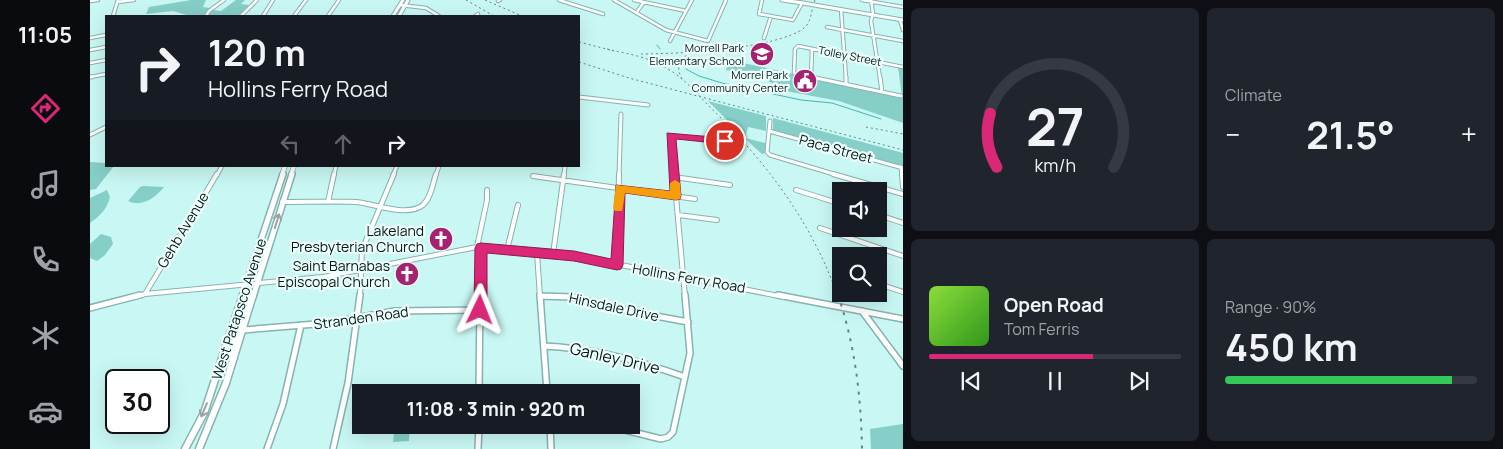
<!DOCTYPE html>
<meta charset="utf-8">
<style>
body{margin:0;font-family:Manrope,sans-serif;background:#20242c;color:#f1f3f6;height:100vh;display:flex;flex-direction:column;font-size:19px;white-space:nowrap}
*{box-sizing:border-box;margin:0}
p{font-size:16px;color:#9ea1a6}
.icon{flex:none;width:28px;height:28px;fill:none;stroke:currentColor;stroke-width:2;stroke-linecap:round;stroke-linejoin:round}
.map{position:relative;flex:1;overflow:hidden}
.sheet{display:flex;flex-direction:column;gap:8px;padding:8px;background:#0d0f14;width:600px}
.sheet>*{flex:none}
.banner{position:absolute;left:15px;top:15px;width:475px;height:152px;border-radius:0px;box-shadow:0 5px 20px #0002;background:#171b24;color:#f1f3f6;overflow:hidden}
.controls{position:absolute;left:742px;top:182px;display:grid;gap:10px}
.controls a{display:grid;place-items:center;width:55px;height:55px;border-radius:0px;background:#171b24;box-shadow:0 5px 20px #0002;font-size:25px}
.speed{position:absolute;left:15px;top:369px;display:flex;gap:10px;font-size:25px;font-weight:700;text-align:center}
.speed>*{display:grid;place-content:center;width:65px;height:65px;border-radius:50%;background:#171b24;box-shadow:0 5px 20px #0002;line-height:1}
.speed .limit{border:2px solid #111;border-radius:8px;background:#fff;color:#111}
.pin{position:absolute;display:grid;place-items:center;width:42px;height:42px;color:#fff;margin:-21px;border:2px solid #fff;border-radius:50%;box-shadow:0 1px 5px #0007}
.me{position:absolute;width:55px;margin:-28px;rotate:2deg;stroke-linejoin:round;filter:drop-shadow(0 0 4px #0008)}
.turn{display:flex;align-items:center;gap:18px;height:105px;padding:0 20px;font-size:22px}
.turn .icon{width:65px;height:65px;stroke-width:2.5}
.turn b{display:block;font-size:35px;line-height:42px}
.lanes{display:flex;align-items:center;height:48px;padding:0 20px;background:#0003;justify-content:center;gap:25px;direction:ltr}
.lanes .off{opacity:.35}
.big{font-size:38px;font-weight:700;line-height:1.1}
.sheet .tile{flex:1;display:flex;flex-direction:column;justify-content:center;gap:8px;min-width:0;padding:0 18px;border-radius:8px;background:#20242c}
.sheet .dial{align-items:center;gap:0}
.dial svg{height:130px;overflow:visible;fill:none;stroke:#363941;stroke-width:7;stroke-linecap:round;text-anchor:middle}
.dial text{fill:#f1f3f6;stroke:none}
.song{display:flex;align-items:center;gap:15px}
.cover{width:60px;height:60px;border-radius:8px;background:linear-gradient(135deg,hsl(90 70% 55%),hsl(110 70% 35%))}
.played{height:5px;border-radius:2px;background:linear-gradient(90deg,#db2777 65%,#363941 65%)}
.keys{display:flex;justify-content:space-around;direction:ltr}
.heat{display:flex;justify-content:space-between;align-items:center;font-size:28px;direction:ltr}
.charge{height:8px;border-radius:4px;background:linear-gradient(90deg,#34c759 90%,#363941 0)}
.sheet .tiles{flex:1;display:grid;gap:8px;grid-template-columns:repeat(2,1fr)}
.trip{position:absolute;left:262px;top:384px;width:288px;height:50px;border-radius:0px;background:#171b24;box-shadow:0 5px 20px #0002;font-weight:700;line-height:50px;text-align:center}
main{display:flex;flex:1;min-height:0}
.tab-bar{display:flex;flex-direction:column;width:90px;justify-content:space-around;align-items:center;background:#090b0e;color:#9ea1a6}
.tab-bar .icon{width:35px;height:35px}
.tab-bar .active{color:#db2777}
.tab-bar b{font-size:22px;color:#f1f3f6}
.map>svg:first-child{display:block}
</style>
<main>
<nav class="tab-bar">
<b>11:05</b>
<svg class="icon active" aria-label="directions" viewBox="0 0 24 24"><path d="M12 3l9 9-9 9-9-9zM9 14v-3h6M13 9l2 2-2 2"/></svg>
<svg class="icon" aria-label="music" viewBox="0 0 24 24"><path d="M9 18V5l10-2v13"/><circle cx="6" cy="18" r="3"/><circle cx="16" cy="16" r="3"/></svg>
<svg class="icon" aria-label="phone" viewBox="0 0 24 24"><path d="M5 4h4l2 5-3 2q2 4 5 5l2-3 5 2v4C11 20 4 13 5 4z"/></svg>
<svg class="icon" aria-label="climate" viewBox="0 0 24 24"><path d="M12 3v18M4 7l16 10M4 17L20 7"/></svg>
<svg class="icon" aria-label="car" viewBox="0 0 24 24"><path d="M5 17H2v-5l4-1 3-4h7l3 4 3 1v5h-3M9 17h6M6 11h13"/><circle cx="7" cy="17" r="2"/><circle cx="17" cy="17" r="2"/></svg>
</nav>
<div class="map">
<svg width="813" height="449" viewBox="0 0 813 449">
<rect width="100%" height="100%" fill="#c9f8f4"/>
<path fill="#86cec8" d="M101 0H116L113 7 120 8 113 16H100L83 11 56 14 59 7Z
M146 0H155L151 4 159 5 149 16H118L123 10 131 11Z
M639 60 812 97 808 67 813 68V123L749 101 696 91 669 76 636 70Z
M618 101 676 116V131L658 127 655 138 675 143V153L672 154 664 147Z
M683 118 813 153V166L683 130Z
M0 162 16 163V166H24L6 189 0 190Z
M53 186 74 187C66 197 52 208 38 201L50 187Z
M17 190 20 197C17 209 10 216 0 223V198Z
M11 234 21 237 23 244 15 255 7 261 0 258V244Z
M813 424V449H781L780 429Z
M305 425H320L319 441 303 442Z"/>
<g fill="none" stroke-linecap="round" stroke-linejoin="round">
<path stroke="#45b5ae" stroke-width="1" d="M567 45 570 49
M576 58 580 62
M596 69 609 76 632 83 711 100 742 103 791 119"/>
<g stroke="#86b3af" stroke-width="4.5">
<path id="minor-far3" d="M469 0 513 14
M524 0 576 30 618 41 636 0
M544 0 596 11
M672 0 669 14 703 20 712 3
M772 0 813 7
M781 0 783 13 781 21 790 78
M0 1 8 0
M408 1 410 0
M27 2 44 0
M310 5 336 8 349 16
M751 9 756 78
M546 13 554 2
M23 16 28 0
M116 16 119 11 134 0
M151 16 167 0
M173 16 183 0
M204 16 216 0
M238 16 249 0
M385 16 388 14
M810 20 813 30
M737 27 813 41
M0 38 16 35
M674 38 681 16
M580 41 602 0
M0 50 16 47
M0 63 16 60
M0 77 16 74
M721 77 722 49
M726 78 704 73 705 49 708 46 813 67"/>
</g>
<g stroke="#86b3af" stroke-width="5">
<path id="minor-far2" d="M0 77H2
M721 77 811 96
M756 77V84
M790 77 792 92
M489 97 558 105
M680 121 677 152 680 155 747 175
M679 131 813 168
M0 135 16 127
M811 167 812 175
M127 175 132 166
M244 175 246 166
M303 175 307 166
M346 175 349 166
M474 175 475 166
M529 175 531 114
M584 175 581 136 635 141"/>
</g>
<g stroke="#86b3af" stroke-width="6">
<path id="minor-far1" d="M584 174 595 297
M743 174 813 194
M812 174 813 187
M443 176 605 199
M584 177 640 185
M706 190 751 204
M192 202C216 202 241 201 265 202 284 203 316 218 333 205 341 198 343 183 346 174
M238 202 244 174
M588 215 627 220
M789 215 813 223
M730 228 813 256
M387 247 397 200V190
M417 250 428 205
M447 253 450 297
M463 254 474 174
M527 265 529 174
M749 271 751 272
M789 284 813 292
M55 294 127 174
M450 296 470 297
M45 297 55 294 233 277 387 247 495 258 694 297
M270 297 272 250 304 174
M390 297 391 248"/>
</g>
<g stroke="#86b3af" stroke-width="8">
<path id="minor" d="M450 295 457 392
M688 295 813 319
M450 296 483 297 528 309 598 322
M0 308 50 295
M772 311 813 366
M153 330 238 323 305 311 391 310
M454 346C502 348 550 361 595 377
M389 390 457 391
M389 392 390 295
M460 425 461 449
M515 425 571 439 578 437 583 432 600 353 595 295
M177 449 193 404 211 325
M243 449 258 383 270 295
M388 449 389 425"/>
</g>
<g stroke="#86b3af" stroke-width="5">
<path id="major-far3" d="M692 0 713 3
M730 6 813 20
M303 16 313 0
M309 16 318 0"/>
</g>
<g stroke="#86b3af" stroke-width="5.5">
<path id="major-far2" d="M192 175 195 166
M201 175 204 166"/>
</g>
<g stroke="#86b3af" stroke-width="8">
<path id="major-far1" d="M152 297 193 174
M163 297 202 174"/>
</g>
<g stroke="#86b3af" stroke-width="9">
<path id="major" d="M142 331 146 333 140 353 141 357 144 358
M95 449 114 413 153 295
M109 449 136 383 163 295"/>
</g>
<use href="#minor-far3" stroke="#fff" stroke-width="2.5"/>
<use href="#minor-far2" stroke="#fff" stroke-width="3"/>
<use href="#minor-far1" stroke="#fff" stroke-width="4"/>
<use href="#minor" stroke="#fff" stroke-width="5"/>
<use href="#major-far3" stroke="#fff" stroke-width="3"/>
<use href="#major-far2" stroke="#fff" stroke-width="4"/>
<use href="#major-far1" stroke="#fff" stroke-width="5"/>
<use href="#major" stroke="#fff" stroke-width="6"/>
<path stroke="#648481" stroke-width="1" stroke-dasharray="2 3" stroke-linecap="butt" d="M376 0 404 16
M395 0 432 16
M489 42 524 51
M517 49C538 54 560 57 578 69 594 78 607 94 620 107 676 162 722 222 748 297
M551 54C586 54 687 49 714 28 722 22 721 9 725 0
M489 62 539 78 813 150
M592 79C585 66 590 58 602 52
M776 127 813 134"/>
<path stroke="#648481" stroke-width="2" stroke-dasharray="3 6" stroke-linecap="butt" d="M748 295C765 345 771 396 772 449"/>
<g stroke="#86b3af" stroke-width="5" stroke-linecap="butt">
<path id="major-bridge" d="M713 3 730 6"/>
</g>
<use href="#major-bridge" stroke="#fff" stroke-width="3"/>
</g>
<defs><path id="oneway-shaft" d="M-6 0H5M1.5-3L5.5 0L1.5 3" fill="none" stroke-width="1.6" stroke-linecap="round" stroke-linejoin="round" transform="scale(1.25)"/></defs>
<g stroke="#9ba2a1">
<use href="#oneway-shaft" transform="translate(187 221) rotate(-73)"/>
<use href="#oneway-shaft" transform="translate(114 410) rotate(113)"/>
</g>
<path fill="#db2777" stroke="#8e194d" d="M577 133 635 138 640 141 635 144 586 139 591 196 590 199 586 200 535 193 533 265 531 269 527 270 484 261 397 253V310L395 314 390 316 386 314 384 310 385 248 387 244 391 243 484 251 521 259 526 185 580 191Z"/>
<path fill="#f59e0b" d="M585 180 590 183 591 196 590 199 586 200 535 193 532 211H525L523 208 526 185 580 191V183Z"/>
<defs>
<g id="school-disc" transform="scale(1.25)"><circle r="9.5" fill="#a52270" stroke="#edfffd"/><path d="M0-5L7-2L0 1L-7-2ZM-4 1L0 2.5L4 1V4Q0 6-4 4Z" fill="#fff"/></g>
<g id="civic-disc" transform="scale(1.25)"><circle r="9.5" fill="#a52270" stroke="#edfffd"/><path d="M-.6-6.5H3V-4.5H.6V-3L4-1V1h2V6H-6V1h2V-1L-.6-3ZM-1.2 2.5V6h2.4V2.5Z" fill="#fff"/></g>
<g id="church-disc" transform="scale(1.25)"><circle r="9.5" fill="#a52270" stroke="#edfffd"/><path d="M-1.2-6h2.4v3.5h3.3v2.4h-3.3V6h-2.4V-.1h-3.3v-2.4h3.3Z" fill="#fff"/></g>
</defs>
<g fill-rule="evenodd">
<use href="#school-disc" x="672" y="54"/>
<use href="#civic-disc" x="715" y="81"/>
<use href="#church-disc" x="351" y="239"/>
<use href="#church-disc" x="317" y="274"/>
</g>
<g text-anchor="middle" stroke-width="4.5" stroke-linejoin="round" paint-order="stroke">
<g font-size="11" fill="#051715" stroke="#edfffd" text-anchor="end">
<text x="654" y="52">Morrell Park<tspan x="654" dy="13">Elementary School</tspan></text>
<text x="698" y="79">Morrel Park<tspan x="698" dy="13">Community Center</tspan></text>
</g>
<g font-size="11" fill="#051715" stroke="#edfffd">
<text transform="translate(760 56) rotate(11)" y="4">Tolley Street</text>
</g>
<g font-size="14" fill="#051715" stroke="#edfffd">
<text transform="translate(746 149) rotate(15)" y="5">Paca Street</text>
<text transform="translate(93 230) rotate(-59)" y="5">Gehb Avenue</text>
<text transform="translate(599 278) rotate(10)" y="5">Hollins Ferry Road</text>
<text transform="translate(524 307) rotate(12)" y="5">Hinsdale Drive</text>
<text transform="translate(149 309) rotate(-72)" y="5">West Patapsco Avenue</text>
<text transform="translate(271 318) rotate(-8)" y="5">Stranden Road</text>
</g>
<g font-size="14" fill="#051715" stroke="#edfffd" text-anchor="end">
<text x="334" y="236">Lakeland<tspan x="334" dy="16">Presbyterian Church</tspan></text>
<text x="300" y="271">Saint Barnabas<tspan x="300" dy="16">Episcopal Church</tspan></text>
</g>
<g font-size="16" fill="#051715" stroke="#edfffd">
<text transform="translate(525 358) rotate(13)" y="6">Ganley Drive</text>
</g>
</g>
</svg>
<div class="controls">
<a><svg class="icon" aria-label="sound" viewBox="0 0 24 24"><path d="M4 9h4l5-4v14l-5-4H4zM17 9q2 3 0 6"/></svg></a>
<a><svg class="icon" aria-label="search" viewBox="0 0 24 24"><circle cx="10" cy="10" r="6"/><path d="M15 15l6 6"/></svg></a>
</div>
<div class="speed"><div class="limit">30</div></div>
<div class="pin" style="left:635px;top:141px;background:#d93025"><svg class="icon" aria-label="arrive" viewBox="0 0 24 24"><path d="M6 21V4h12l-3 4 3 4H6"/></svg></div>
<svg class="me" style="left:390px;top:310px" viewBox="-20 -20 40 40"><path d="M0-17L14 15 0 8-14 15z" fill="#db2777" stroke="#fff" stroke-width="4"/></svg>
<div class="trip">11:08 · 3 min · 920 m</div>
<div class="banner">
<div class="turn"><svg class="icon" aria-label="right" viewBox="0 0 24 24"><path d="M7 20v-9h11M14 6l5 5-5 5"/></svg><div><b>120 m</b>Hollins Ferry Road</div></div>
<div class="lanes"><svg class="icon off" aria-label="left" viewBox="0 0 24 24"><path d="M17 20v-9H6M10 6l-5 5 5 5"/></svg><svg class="icon off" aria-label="ahead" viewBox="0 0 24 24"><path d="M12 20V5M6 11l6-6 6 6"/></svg><svg class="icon" aria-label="right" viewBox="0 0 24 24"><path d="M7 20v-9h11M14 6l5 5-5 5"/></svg></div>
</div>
</div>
<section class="sheet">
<div class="tiles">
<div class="tile dial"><svg viewBox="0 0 100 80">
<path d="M14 69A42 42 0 1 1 86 69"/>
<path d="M14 69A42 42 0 0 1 10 36" stroke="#db2777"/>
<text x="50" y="56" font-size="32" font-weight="700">27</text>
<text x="50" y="72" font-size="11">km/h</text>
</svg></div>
<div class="tile"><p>Climate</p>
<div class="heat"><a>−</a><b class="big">21.5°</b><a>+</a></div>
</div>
<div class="tile">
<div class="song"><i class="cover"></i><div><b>Open Road</b><p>Tom Ferris</p></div></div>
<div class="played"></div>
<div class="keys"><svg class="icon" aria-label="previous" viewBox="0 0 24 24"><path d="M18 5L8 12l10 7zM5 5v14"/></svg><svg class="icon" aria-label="pause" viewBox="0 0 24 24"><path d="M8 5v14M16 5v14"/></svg><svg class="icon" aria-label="next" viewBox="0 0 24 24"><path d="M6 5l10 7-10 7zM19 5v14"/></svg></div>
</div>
<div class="tile"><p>Range · 90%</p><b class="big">450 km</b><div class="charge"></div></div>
</div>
</section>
</main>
